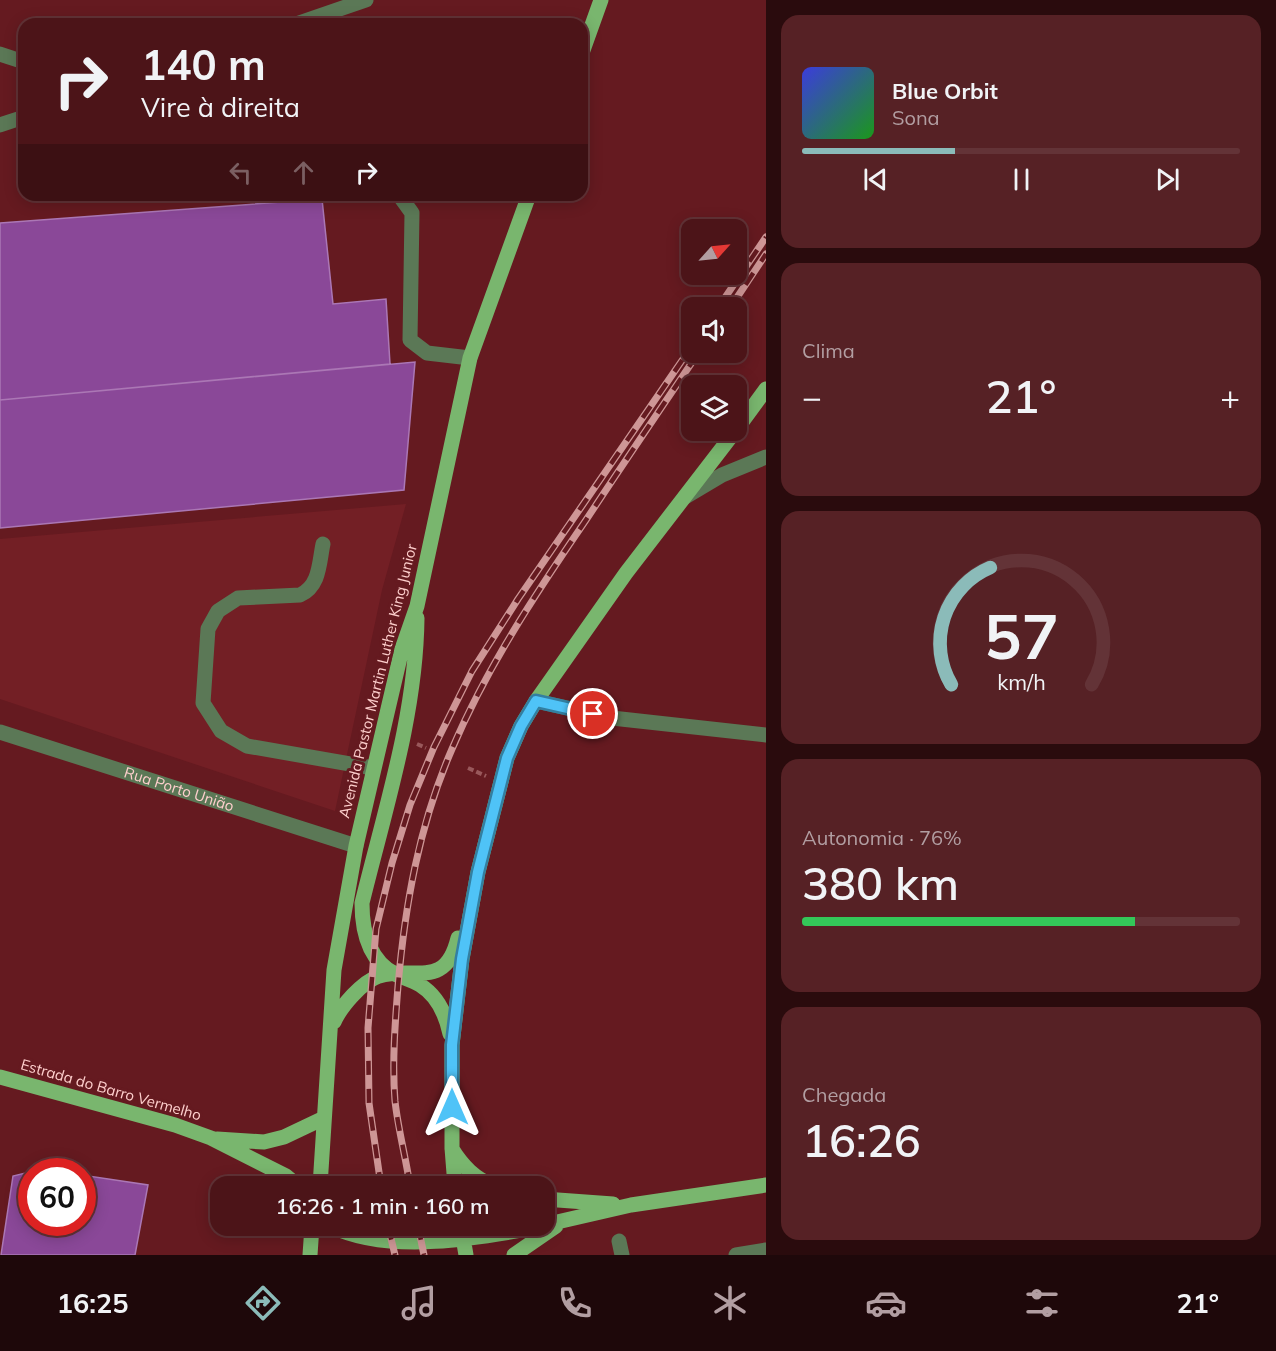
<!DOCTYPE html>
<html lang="pt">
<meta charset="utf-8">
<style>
body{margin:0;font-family:Mulish,sans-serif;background:#562125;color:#f1f3f6;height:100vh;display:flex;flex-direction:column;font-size:22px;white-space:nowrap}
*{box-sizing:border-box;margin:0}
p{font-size:20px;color:#b29ea2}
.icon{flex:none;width:33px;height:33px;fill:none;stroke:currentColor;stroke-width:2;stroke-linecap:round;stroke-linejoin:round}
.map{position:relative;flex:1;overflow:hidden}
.sheet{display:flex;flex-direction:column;gap:15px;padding:15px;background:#2a0b0d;width:510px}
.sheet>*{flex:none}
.hud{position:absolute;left:18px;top:18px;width:570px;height:183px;border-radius:18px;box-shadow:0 3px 15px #0003,0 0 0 2px #633337;background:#4c1418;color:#f1f3f6;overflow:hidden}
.needle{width:39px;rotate:63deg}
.fabs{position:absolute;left:681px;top:219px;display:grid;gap:12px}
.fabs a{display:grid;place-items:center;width:66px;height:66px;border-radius:12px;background:#4c1418;box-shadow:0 3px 15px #0003,0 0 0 2px #633337;font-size:30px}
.speed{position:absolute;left:18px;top:1158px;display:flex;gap:12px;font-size:30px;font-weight:700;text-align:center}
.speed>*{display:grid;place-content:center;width:78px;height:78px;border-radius:50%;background:#4c1418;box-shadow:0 3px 15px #0003,0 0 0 2px #633337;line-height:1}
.speed .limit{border:9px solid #d22;background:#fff;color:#111}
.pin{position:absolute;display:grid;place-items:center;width:51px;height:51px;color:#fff;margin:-26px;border:3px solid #fff;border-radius:50%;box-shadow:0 2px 6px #0007}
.me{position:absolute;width:66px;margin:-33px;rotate:0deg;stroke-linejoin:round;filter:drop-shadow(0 0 4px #0008)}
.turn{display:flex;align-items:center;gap:21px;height:126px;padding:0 24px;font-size:27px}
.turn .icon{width:78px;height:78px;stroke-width:2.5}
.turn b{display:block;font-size:42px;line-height:51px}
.lanes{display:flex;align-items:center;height:57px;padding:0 24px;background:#0003;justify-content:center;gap:30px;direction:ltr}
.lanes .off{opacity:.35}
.big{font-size:45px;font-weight:600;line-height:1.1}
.sheet .card{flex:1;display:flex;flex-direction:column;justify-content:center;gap:9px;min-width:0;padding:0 21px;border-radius:18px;background:#562125}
.sheet .dial{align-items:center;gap:0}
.dial svg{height:156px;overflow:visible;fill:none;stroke:#633337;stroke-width:7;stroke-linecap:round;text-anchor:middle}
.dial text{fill:#f1f3f6;stroke:none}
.song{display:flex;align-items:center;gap:18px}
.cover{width:72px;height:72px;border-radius:9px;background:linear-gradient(135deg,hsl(240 70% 55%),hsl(120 70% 35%))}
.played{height:6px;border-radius:3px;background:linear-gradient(90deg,#8bbbb9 35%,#633337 35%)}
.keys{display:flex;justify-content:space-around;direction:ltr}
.heat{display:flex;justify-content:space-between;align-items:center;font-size:33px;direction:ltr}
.charge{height:9px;border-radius:4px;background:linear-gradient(90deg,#34c759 76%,#633337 0)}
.trip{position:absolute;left:210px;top:1176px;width:345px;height:60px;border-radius:18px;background:#4c1418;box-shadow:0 3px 15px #0003,0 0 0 2px #633337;font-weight:600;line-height:60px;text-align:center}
.dock{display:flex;height:96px;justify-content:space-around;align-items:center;background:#1e080a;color:#b29ea2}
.dock .icon{width:42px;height:42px}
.dock .active{color:#8bbbb9}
.dock b{font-size:27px;color:#f1f3f6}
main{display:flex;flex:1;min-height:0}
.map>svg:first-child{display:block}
</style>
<main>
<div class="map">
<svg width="766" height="1255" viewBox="0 0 766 1255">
<rect width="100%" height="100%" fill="#651a20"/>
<path fill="#731f25" d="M406 504 382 590 335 811 0 699V539Z"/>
<path fill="#8a4898" stroke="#ab77b5" stroke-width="1.5" d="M322 199 333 304 386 299 390 364 0 400V223Z
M415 362 404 490 0 528V400Z
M42 1169 61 1172H32V1222H82V1175L148 1185 135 1255H1L13 1176Z"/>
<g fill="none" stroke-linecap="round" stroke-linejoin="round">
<path stroke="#99585b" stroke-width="4" stroke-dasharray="6 3" stroke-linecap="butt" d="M417 744 426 748
M468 768 486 776"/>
<g stroke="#5b7856" stroke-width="15">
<path d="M296 24 366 0"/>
<path d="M0 54 24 62"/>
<path d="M0 125 24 117"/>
<path d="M399 195 412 213 410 340 427 353 470 358"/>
<path d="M685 497 722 475 766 457"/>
<path d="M323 544C319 563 320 586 300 595L238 598 218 611 208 629 203 703 221 731 247 746 373 768"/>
<path d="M536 701 612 718 766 735"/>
<path id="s1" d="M0 732 356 846"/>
<path d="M619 1241 622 1255"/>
<path d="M736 1255 766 1250"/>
</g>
<path stroke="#79b66e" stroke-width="15" d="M582 53 601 0
M736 430 766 389
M417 618C416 715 385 809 362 903 362 930 368 960 395 974 403 978 412 980 420 985 438 996 446 1015 450 1034
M334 1022C341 1006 362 982 379 976 414 965 445 991 458 938
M0 1077 175 1125 211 1138 286 1176 298 1186
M217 1139 264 1142 284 1137 324 1118
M452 1149C463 1167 475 1178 493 1186
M320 1186 334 970 356 846 402 649 417 606 470 358 529 195
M455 1186 452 1148V1045L462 959 478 872 507 758 521 726 536 701 626 573 736 430
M544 1199 613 1204
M544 1225 631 1205 766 1185
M331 1226C389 1255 480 1238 544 1226
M461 1226 466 1255
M310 1255 312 1226
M514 1255 556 1226"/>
<g stroke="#ce9696" stroke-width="7">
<path id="rail" d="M718 308 766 237
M730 308 766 254
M381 1186 369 1103 368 1028 376 929 392 863 410 805 434 747 472 671 518 599 692 346
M410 1186C406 1158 398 1129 395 1101 392 1063 395 1024 398 986 405 905 419 825 452 749 487 667 536 593 586 520 623 464 661 408 699 352
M388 1226 395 1255
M418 1226 424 1255"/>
</g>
<use href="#rail" stroke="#651a20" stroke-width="4.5" stroke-dasharray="14" stroke-linecap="butt"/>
</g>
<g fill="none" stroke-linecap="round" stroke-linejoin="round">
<g stroke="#337fa1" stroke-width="15">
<path id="route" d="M452 1107V1045L462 959 478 872 507 758 521 726 536 701 593 714"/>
</g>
<use href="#route" stroke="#4fc3f7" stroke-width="10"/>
</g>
<g text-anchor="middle" stroke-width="6" stroke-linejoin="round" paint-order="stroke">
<g font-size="15" fill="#fecfcd" stroke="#651a20">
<text transform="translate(378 681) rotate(-76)" y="5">Avenida Pastor Martin Luther King Junior</text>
<text dy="5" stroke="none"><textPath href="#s1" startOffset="188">Rua Porto União</textPath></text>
<text transform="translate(111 1090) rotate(16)" y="5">Estrada do Barro Vermelho</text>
</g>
</g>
</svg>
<div class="fabs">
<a><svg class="needle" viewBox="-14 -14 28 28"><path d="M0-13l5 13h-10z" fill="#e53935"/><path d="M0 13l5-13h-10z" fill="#b29ea2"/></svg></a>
<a><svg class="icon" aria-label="sound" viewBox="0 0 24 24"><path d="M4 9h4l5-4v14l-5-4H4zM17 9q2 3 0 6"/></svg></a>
<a><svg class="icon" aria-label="layers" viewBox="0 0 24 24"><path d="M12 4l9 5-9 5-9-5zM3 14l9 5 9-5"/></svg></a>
</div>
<div class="speed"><div class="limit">60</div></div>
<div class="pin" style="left:593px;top:714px;background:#d93025"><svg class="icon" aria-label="arrive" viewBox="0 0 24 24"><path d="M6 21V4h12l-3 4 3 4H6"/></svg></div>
<svg class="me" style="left:452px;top:1107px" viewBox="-20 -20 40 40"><path d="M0-17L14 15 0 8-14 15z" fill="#4fc3f7" stroke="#fff" stroke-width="4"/></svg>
<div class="trip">16:26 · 1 min · 160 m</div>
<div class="hud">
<div class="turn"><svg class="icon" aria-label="right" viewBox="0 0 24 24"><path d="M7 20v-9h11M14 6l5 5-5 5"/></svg><div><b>140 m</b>Vire à direita</div></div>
<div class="lanes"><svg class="icon off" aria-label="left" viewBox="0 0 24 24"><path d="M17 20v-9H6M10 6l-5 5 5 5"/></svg><svg class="icon off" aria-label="ahead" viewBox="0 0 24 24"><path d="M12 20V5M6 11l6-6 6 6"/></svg><svg class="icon" aria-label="right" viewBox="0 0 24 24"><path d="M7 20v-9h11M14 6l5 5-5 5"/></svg></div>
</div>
</div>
<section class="sheet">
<div class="card">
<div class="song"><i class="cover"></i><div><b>Blue Orbit</b><p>Sona</p></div></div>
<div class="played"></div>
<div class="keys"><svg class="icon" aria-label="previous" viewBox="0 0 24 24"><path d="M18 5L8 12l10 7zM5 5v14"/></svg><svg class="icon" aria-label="pause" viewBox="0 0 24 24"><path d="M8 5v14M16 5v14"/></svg><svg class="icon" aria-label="next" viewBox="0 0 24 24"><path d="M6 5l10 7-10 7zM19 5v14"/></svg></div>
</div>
<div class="card"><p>Clima</p>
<div class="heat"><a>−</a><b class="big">21°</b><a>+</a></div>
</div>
<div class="card dial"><svg viewBox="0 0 100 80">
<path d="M14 69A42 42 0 1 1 86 69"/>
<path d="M14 69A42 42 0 0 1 34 9" stroke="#8bbbb9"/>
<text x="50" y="56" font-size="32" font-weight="700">57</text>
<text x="50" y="72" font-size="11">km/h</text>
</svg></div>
<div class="card"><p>Autonomia · 76%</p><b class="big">380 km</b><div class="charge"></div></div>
<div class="card"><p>Chegada</p><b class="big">16:26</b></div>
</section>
</main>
<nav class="dock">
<b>16:25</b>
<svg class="icon active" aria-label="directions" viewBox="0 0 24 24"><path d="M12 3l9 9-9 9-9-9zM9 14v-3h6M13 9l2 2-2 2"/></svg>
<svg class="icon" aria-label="music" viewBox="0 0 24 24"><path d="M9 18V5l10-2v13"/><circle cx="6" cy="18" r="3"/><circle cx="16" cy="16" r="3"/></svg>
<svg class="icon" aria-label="phone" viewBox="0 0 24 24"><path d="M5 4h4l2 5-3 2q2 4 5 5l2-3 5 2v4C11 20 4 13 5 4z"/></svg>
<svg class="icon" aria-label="climate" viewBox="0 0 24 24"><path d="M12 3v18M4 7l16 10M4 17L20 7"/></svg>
<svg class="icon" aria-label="car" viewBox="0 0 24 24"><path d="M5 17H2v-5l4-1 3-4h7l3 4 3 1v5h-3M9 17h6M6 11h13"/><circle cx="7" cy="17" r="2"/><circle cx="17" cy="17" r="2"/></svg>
<svg class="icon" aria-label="filters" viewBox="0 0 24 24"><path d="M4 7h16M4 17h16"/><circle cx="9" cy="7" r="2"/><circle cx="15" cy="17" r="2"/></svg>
<b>21°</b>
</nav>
